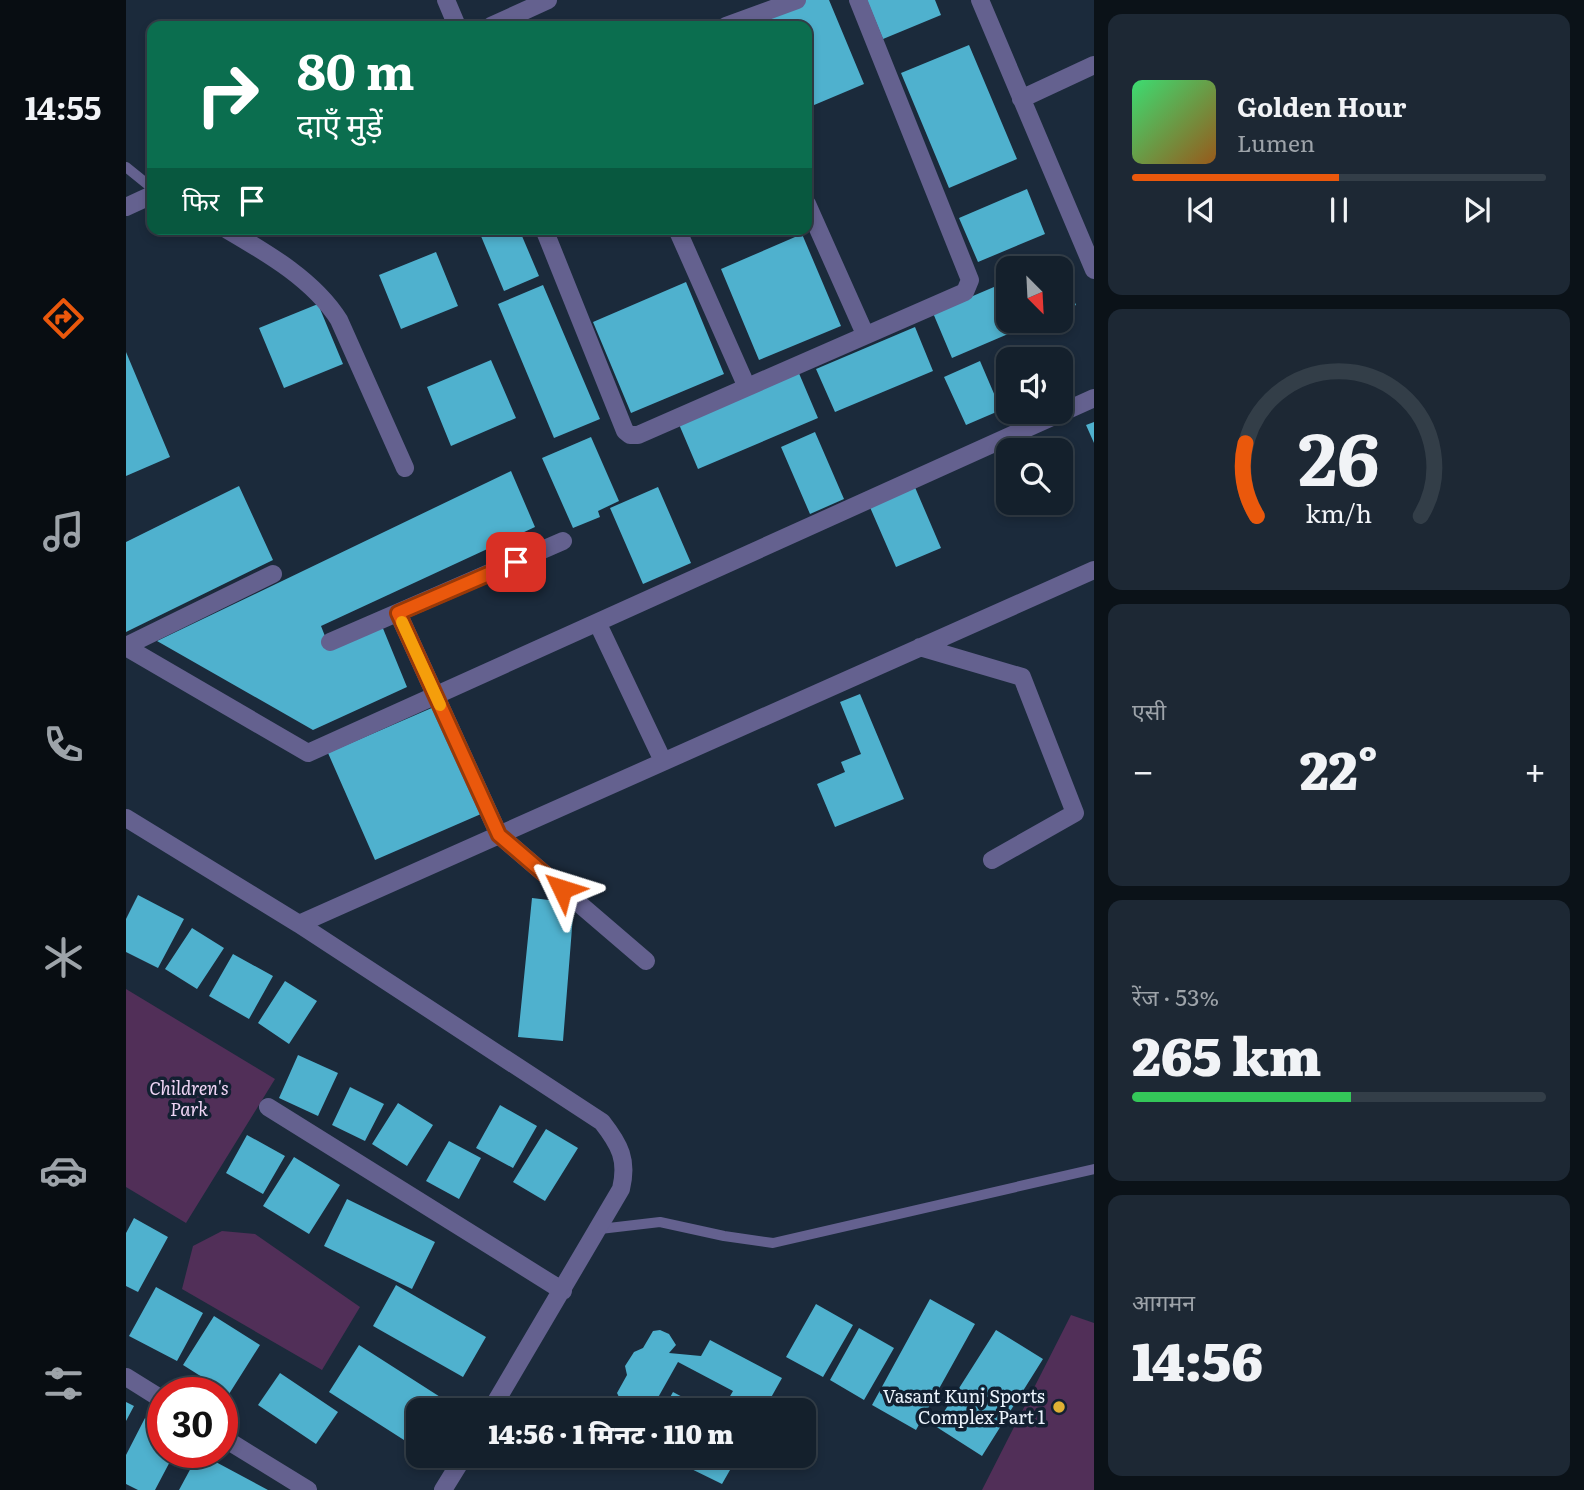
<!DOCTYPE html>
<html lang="hi">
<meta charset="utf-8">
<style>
body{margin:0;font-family:Literata,"Noto Sans Devanagari",serif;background:#1d2834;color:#f1f3f6;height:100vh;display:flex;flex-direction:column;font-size:26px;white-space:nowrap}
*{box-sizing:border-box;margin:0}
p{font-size:23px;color:#9da3a9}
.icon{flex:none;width:38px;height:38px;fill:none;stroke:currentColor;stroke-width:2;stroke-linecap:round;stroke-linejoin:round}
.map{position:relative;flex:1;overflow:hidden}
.panel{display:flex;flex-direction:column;gap:14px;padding:14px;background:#0b1218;width:490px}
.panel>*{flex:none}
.top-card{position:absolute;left:21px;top:21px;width:665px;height:214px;border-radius:14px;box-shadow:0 4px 10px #0003,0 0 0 2px #333e48;background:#0b6e4f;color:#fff;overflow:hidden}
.needle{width:46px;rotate:156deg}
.controls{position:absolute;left:870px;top:256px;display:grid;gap:14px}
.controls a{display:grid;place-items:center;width:77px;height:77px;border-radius:14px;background:#14202c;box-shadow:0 4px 10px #0003,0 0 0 2px #333e48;font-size:35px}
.speed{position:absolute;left:21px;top:1377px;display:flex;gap:14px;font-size:35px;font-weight:700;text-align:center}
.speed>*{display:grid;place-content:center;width:91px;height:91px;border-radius:50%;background:#14202c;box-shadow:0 4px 10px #0003,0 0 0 2px #333e48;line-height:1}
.speed .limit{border:10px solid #d22;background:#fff;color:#111}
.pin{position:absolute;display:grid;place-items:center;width:60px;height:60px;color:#fff;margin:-30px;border-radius:14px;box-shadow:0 4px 10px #0006}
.me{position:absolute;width:77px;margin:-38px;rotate:311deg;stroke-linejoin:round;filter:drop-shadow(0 0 5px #0008)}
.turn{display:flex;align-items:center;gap:24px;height:147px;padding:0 35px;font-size:32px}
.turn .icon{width:91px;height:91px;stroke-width:2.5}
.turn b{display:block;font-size:49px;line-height:60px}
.then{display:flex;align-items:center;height:66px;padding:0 35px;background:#0003;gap:14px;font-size:26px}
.big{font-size:52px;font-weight:800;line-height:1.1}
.panel .tile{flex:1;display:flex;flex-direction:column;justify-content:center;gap:10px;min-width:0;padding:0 24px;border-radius:14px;background:#1d2834}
.panel .dial{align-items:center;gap:0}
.dial svg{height:182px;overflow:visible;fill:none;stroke:#333e48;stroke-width:7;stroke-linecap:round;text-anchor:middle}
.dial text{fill:#f1f3f6;stroke:none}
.song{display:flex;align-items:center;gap:21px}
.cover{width:84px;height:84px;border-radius:10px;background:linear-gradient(135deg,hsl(140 70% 55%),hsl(30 70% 35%))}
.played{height:7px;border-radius:4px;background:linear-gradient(90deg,#ea580c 50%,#333e48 50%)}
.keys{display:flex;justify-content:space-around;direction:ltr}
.heat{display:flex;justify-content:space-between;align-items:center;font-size:38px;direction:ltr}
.charge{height:10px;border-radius:5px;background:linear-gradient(90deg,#34c759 53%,#333e48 0)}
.trip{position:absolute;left:280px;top:1398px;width:410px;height:70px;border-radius:14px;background:#14202c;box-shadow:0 4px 10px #0003,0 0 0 2px #333e48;font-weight:800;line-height:70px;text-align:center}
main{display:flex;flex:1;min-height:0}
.tabs{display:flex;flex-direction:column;width:126px;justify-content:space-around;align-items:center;background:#080d12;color:#9da3a9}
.tabs .icon{width:49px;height:49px}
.tabs .current{color:#ea580c}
.tabs b{font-size:32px;color:#f1f3f6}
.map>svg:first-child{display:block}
</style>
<main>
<nav class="tabs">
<b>14:55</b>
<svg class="icon current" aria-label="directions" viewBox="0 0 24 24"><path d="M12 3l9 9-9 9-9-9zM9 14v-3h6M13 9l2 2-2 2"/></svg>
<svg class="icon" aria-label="music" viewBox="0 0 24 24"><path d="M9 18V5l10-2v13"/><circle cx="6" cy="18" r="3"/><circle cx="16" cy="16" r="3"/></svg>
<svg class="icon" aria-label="phone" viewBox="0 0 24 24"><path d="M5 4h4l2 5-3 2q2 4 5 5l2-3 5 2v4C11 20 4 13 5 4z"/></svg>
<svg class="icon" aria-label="climate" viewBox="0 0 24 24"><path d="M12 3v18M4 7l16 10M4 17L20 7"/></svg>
<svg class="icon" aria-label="car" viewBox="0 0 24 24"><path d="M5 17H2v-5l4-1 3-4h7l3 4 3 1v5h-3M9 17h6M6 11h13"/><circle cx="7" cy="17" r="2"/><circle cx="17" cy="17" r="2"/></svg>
<svg class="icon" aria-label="filters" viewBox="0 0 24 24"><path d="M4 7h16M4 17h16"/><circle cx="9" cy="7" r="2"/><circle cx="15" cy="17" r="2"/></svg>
</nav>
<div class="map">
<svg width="968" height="1490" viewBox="0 0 968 1490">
<rect width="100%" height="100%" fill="#1b2a3b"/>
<path fill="#512f58" d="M0 989 149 1079 60 1223 0 1187Z
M96 1231 129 1234 234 1307 196 1370 56 1289 67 1246Z
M945 1315 968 1323V1490H856Z"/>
<path fill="#4fb1ce" d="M678 0H703L738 84 681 108V26H630L628 21Z
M741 0H809L815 15 757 39Z
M843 45 891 159 823 188 775 73Z
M901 189 919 234 852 262 833 218Z
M352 229H393L413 276 378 291Z
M676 234 715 326 633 360 595 269Z
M310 252 332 306 275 329 253 275Z
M931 261 934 268H914Z
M934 268 950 305 934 312Z
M882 281V320H915L826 358 807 313Z
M560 282 598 374 505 413 467 322Z
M417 285 474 419 428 438 372 304Z
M192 304 217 364 158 388 133 328Z
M789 327 807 371 709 412 690 369Z
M0 352 44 457 0 476Z
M365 360 390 418 325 446 301 387Z
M854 361 875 410 840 425 818 377Z
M672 371 692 418 572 469 552 422Z
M968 422V443L960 425Z
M689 432 718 499 684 514 655 447Z
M465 437 493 501 472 511 474 517 447 528 416 458Z
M385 471 409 527 195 626 204 649 256 626 281 687 187 730 31 641Z
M788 485 815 548 770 567 743 505Z
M113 486 147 560 0 632V542Z
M532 487 565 563 517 584 484 508Z
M734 694 778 799 709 827 691 784 719 772 715 762 735 754 714 702Z
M308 707 355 814 249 860 202 753Z
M12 895 58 919 32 968 0 952V919Z
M406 898 448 903 437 1041 392 1037Z
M66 928 98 948 71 989 39 969Z
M107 954 147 976 123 1019 83 996Z
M159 981 191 1001 163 1044 132 1023Z
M172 1055 212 1073 192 1116 153 1098Z
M224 1087 258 1104 239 1141 206 1125Z
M272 1103 307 1125 281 1166 246 1144Z
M374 1105 411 1126 387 1168 350 1148Z
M420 1129 452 1148 419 1201 387 1182Z
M121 1135 159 1156 137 1194 100 1173Z
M323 1141 355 1158 333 1199 300 1181Z
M168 1157 214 1185 183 1234 137 1206Z
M221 1199 309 1242 286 1289 198 1246Z
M8 1218 42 1237 12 1292 0 1286V1233Z
M270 1285 360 1337 337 1377 247 1326Z
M30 1287 77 1313 51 1361 3 1336Z
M804 1299 849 1324 790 1430 746 1405Z
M690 1304 727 1325 697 1377 660 1357Z
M88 1316 134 1345 103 1394 57 1365Z
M733 1328 768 1348 738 1400 704 1380Z
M534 1330 543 1334 550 1345 543 1353 575 1356 584 1340 656 1378 638 1410H596L607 1391 552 1362 525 1410H512L494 1399 491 1393 501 1375 499 1366 508 1352 517 1348 527 1331Z
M870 1330 917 1359 856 1456 809 1426Z
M233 1345 322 1402 316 1410H292V1449L203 1392Z
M154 1373 212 1412 190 1444 132 1405Z
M547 1392 577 1408 576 1410H537Z
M0 1402 8 1406 0 1421Z
M19 1418 37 1427V1452H49L29 1490H12L0 1484V1455Z
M73 1453 142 1490H53Z
M547 1456H612L596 1484 545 1459Z"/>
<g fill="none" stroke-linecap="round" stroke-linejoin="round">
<path stroke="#64618f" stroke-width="10" d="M0 167 26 188
M474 1229 534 1222 598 1236 647 1243 968 1169"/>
<path stroke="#64618f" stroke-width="18" d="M320 0 331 26
M854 0 968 270
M365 26 422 0
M600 26 671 0
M895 99 968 65
M681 204 739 334
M0 207 26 195
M100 229C141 253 188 280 213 320L279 468
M418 229 499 431 504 435H512L839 292 844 280 732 0
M551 229 620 385
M272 613 373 835 520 961
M472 624 537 761
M204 642 437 541
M0 646 147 574
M0 647 182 753 968 398
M794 647 896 677 949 813 866 860
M0 818 173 924 476 1122C494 1145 502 1160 495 1189L365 1410
M173 924 968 570
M142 1107 437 1291
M0 1377 37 1400
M96 1437 182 1490
M317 1490 338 1456"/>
</g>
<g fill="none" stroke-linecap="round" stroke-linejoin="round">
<g stroke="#983908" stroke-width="18">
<path id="route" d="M390 562 272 613 373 835 436 889"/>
</g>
<use href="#route" stroke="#ea580c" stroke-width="12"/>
<path stroke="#f59e0b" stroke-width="12" d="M276 622 314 705"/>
</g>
<circle fill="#dfb034" stroke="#122031" stroke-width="2.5" cx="933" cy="1407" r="7"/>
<g text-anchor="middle" stroke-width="7" stroke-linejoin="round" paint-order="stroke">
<g font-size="18" font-style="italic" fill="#f0d6f6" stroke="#122031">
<text x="63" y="1095">Children's<tspan x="63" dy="21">Park</tspan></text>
</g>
<g font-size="18" fill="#ebf3fc" stroke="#122031" text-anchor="end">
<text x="919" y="1403">Vasant Kunj Sports<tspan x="919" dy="21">Complex Part 1</tspan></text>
</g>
</g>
</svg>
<div class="controls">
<a><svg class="needle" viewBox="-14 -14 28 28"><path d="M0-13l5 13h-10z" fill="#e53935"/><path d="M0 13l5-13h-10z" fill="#9da3a9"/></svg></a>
<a><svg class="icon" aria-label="sound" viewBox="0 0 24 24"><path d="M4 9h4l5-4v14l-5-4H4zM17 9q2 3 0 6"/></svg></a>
<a><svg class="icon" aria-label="search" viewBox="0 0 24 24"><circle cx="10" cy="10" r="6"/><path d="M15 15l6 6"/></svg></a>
</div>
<div class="speed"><div class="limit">30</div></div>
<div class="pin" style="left:390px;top:562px;background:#d93025"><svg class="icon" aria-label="arrive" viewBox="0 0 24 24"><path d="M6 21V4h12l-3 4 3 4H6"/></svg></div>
<svg class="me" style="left:436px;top:889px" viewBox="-20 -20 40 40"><path d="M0-17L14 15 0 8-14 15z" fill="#ea580c" stroke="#fff" stroke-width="4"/></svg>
<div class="trip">14:56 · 1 मिनट · 110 m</div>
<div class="top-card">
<div class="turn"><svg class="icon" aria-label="right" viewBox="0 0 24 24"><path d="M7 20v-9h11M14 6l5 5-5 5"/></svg><div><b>80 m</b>दाएँ मुड़ें</div></div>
<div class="then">फिर<svg class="icon" aria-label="arrive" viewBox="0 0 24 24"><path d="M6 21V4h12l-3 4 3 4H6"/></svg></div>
</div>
</div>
<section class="panel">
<div class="tile">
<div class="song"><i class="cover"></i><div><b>Golden Hour</b><p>Lumen</p></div></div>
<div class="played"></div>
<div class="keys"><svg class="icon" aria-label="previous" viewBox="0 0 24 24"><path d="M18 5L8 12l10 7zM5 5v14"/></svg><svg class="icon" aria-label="pause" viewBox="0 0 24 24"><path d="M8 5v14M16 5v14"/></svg><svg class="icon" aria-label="next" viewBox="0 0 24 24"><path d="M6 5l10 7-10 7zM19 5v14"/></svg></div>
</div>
<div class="tile dial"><svg viewBox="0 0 100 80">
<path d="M14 69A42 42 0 1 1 86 69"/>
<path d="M14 69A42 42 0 0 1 9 37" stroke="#ea580c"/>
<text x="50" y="56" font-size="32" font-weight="700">26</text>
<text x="50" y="72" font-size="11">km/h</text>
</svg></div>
<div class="tile"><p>एसी</p>
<div class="heat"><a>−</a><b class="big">22°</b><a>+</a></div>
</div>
<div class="tile"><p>रेंज · 53%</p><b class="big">265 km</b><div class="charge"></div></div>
<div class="tile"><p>आगमन</p><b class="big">14:56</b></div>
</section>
</main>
